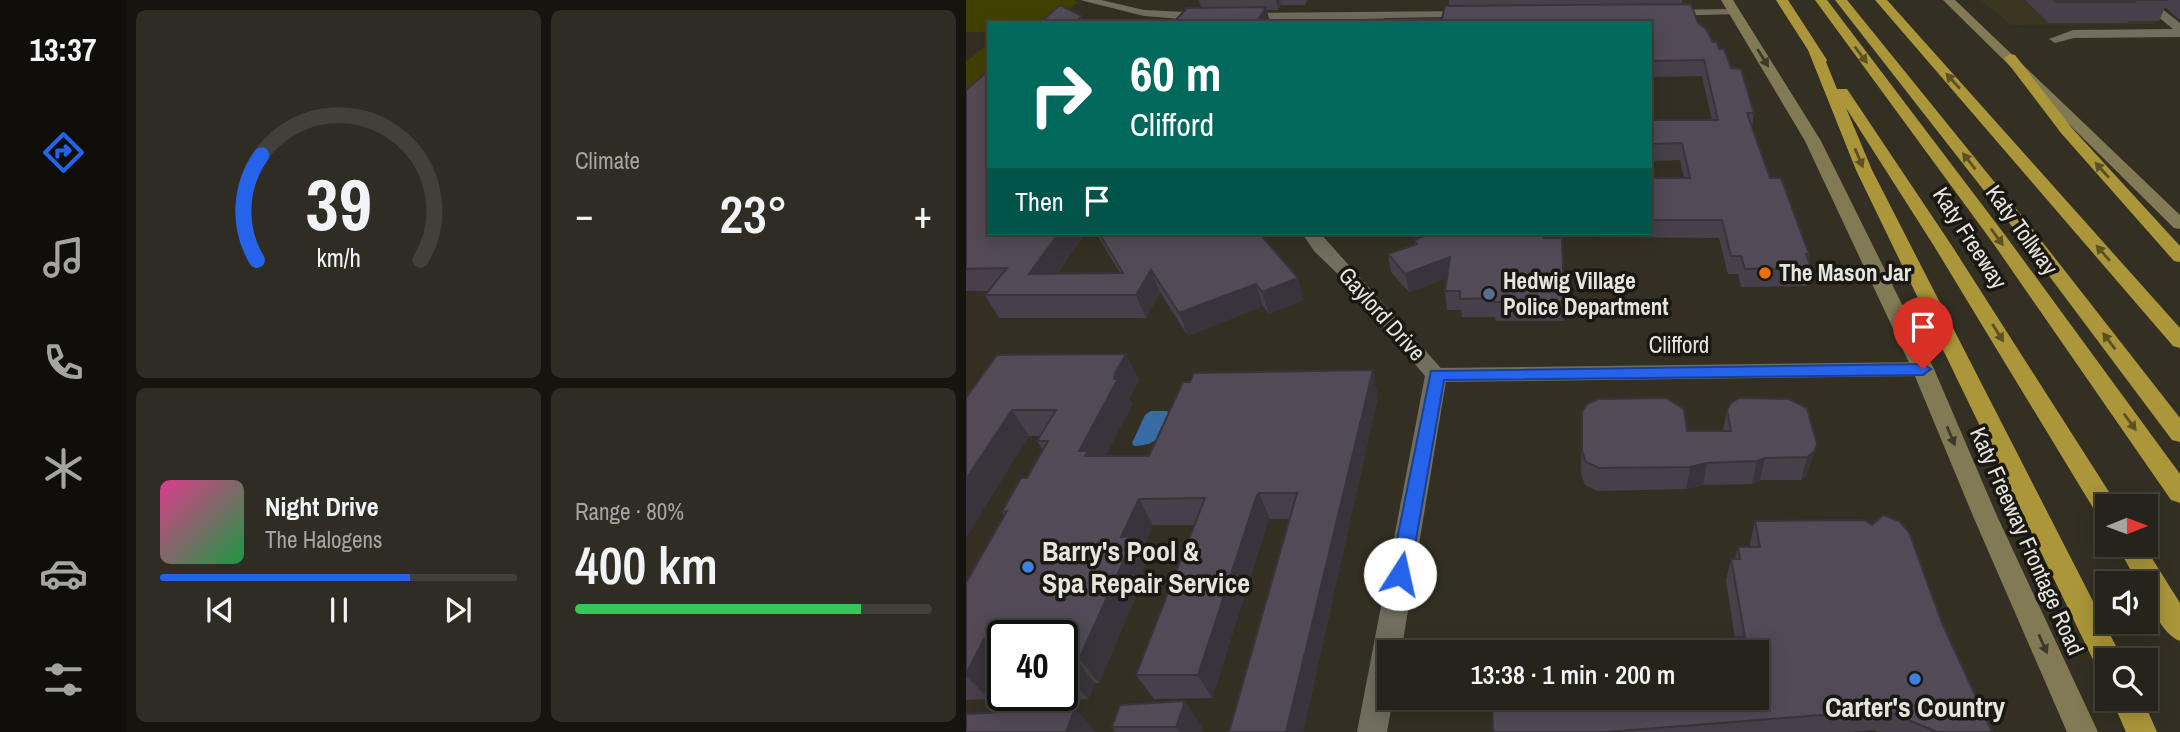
<!DOCTYPE html>
<meta charset="utf-8">
<style>
body{margin:0;font-family:"Archivo Narrow",sans-serif;background:#2e2c23;color:#f1f3f6;height:100vh;display:flex;flex-direction:column;font-size:26px;white-space:nowrap}
*{box-sizing:border-box;margin:0}
p{font-size:23px;color:#a4a4a2}
.icon{flex:none;width:38px;height:38px;fill:none;stroke:currentColor;stroke-width:2;stroke-linecap:round;stroke-linejoin:round}
.map{position:relative;flex:1;overflow:hidden}
.drawer{display:flex;flex-direction:column;gap:10px;padding:10px;background:#15140e;width:840px}
.drawer>*{flex:none}
.top-card{position:absolute;left:21px;top:21px;width:665px;height:214px;border-radius:0px;box-shadow:0 4px 18px #0003,0 0 0 2px #424139;background:#00695c;color:#fff;overflow:hidden}
.needle{width:46px;rotate:89deg}
.tools{position:absolute;left:1129px;top:494px;display:grid;gap:14px}
.tools a{display:grid;place-items:center;width:63px;height:63px;border-radius:0px;background:#26241a;box-shadow:0 4px 18px #0003,0 0 0 2px #424139;font-size:35px}
.speed{position:absolute;left:21px;top:620px;display:flex;gap:14px;font-size:35px;font-weight:700;text-align:center}
.speed>*{display:grid;place-content:center;width:91px;height:91px;border-radius:50%;background:#26241a;box-shadow:0 4px 18px #0003,0 0 0 2px #424139;line-height:1}
.speed .limit{border:4px solid #111;border-radius:10px;background:#fff;color:#111}
.pin{position:absolute;display:grid;place-items:center;width:60px;height:60px;color:#fff;margin:-72px -30px;border-radius:50% 50% 50% 0;rotate:-45deg;box-shadow:0 0 7px #0007}
.pin .icon{rotate:45deg}
.me{position:absolute;width:77px;margin:-38px;rotate:10deg;stroke-linejoin:round;filter:drop-shadow(0 0 5px #0008)}
.turn{display:flex;align-items:center;gap:24px;height:147px;padding:0 28px;font-size:32px}
.turn .icon{width:91px;height:91px;stroke-width:2.5}
.turn b{display:block;font-size:49px;line-height:60px}
.then{display:flex;align-items:center;height:66px;padding:0 28px;background:#0003;gap:14px;font-size:26px}
.big{font-size:52px;font-weight:600;line-height:1.1}
.drawer .card{flex:1;display:flex;flex-direction:column;justify-content:center;gap:10px;min-width:0;padding:0 24px;border-radius:10px;background:#2e2c23}
.drawer .dial{align-items:center;gap:0}
.dial svg{height:182px;overflow:visible;fill:none;stroke:#424139;stroke-width:7;stroke-linecap:round;text-anchor:middle}
.dial text{fill:#f1f3f6;stroke:none}
.song{display:flex;align-items:center;gap:21px}
.cover{width:84px;height:84px;border-radius:10px;background:linear-gradient(135deg,hsl(330 70% 55%),hsl(140 70% 35%))}
.played{height:7px;border-radius:4px;background:linear-gradient(90deg,#2563eb 70%,#424139 70%)}
.keys{display:flex;justify-content:space-around;direction:ltr}
.heat{display:flex;justify-content:space-between;align-items:center;font-size:38px;direction:ltr}
.charge{height:10px;border-radius:5px;background:linear-gradient(90deg,#34c759 80%,#424139 0)}
.drawer .tiles{flex:1;display:grid;gap:10px;grid-template-columns:repeat(2,1fr)}
.trip{position:absolute;left:411px;top:640px;width:392px;height:70px;border-radius:0px;background:#26241a;box-shadow:0 4px 18px #0003,0 0 0 2px #424139;font-weight:600;line-height:70px;text-align:center}
main{display:flex;flex:1;min-height:0}
.menu{display:flex;flex-direction:column;width:126px;justify-content:space-around;align-items:center;background:#0f0e0a;color:#a4a4a2}
.menu .icon{width:49px;height:49px}
.menu .on{color:#2563eb}
.menu b{font-size:32px;color:#f1f3f6}
.map>svg:first-child{display:block}
</style>
<main>
<nav class="menu">
<b>13:37</b>
<svg class="icon on" aria-label="directions" viewBox="0 0 24 24"><path d="M12 3l9 9-9 9-9-9zM9 14v-3h6M13 9l2 2-2 2"/></svg>
<svg class="icon" aria-label="music" viewBox="0 0 24 24"><path d="M9 18V5l10-2v13"/><circle cx="6" cy="18" r="3"/><circle cx="16" cy="16" r="3"/></svg>
<svg class="icon" aria-label="phone" viewBox="0 0 24 24"><path d="M5 4h4l2 5-3 2q2 4 5 5l2-3 5 2v4C11 20 4 13 5 4z"/></svg>
<svg class="icon" aria-label="climate" viewBox="0 0 24 24"><path d="M12 3v18M4 7l16 10M4 17L20 7"/></svg>
<svg class="icon" aria-label="car" viewBox="0 0 24 24"><path d="M5 17H2v-5l4-1 3-4h7l3 4 3 1v5h-3M9 17h6M6 11h13"/><circle cx="7" cy="17" r="2"/><circle cx="17" cy="17" r="2"/></svg>
<svg class="icon" aria-label="filters" viewBox="0 0 24 24"><path d="M4 7h16M4 17h16"/><circle cx="9" cy="7" r="2"/><circle cx="15" cy="17" r="2"/></svg>
</nav>
<section class="drawer">
<div class="tiles">
<div class="card dial"><svg viewBox="0 0 100 80">
<path d="M14 69A42 42 0 1 1 86 69"/>
<path d="M14 69A42 42 0 0 1 16 23" stroke="#2563eb"/>
<text x="50" y="56" font-size="32" font-weight="700">39</text>
<text x="50" y="72" font-size="11">km/h</text>
</svg></div>
<div class="card"><p>Climate</p>
<div class="heat"><a>−</a><b class="big">23°</b><a>+</a></div>
</div>
<div class="card">
<div class="song"><i class="cover"></i><div><b>Night Drive</b><p>The Halogens</p></div></div>
<div class="played"></div>
<div class="keys"><svg class="icon" aria-label="previous" viewBox="0 0 24 24"><path d="M18 5L8 12l10 7zM5 5v14"/></svg><svg class="icon" aria-label="pause" viewBox="0 0 24 24"><path d="M8 5v14M16 5v14"/></svg><svg class="icon" aria-label="next" viewBox="0 0 24 24"><path d="M6 5l10 7-10 7zM19 5v14"/></svg></div>
</div>
<div class="card"><p>Range · 80%</p><b class="big">400 km</b><div class="charge"></div></div>
</div>
</section>
<div class="map">
<svg width="1214" height="732" viewBox="0 0 1214 732">
<rect width="100%" height="100%" fill="#333023"/>
<path fill="#3a3622" d="M1015 0H1160L1191 24 1045 25Z"/>
<path fill="#404100" d="M0 0H107L112 2 88 23H23V32H0Z
M23 43V82L16 88H0V62Z"/>
<path fill="#386ba4" d="M185 411H201L203 415C193 436 194 445 168 446L166 443 179 415Z"/>
<g fill="none" stroke-linecap="round" stroke-linejoin="round">
<path fill="#716e60" fill-rule="evenodd" d="M1172 0H1185L1214 23V37L1108 38 1089 43 1083 39 1107 30 1207 29Z
M957 362 964 364 968 369 964 374 957 376 470 382 462 380 459 375 462 370 470 368Z"/>
<path fill="#716e60" fill-rule="evenodd" d="M114 0H135L178 10 239 13 245 17 239 21 178 16Z
M768 9 774 12 772 14 701 16 695 13 701 10Z
M505 11 511 15 509 17 274 21 268 17 274 13Z
M336 233H354L481 375 435 653H424V698H427L421 732H391L459 376 377 279 348 251Z"/>
<path fill="#827a54" fill-rule="evenodd" d="M755 0H767L855 141 968 369 1031 516 1132 732H1101L1007 516 946 369 839 141Z
M977 0H989L1214 215V229L1208 228Z"/>
<path fill="#ab9639" fill-rule="evenodd" d="M810 0H822L861 60 860 62 871 89H881L883 92 986 246 1152 506H1141V519L1132 516 968 246 880 108 906 170 1152 650 1156 660H1141V673L1132 670 890 170 842 50Z
M849 0H861L1039 235 1214 474V503L1205 500 1027 243Z
M869 0H881L1060 221 1214 418V442L1206 440 1048 229Z
M909 0H921L1214 328V348L1207 346Z
M1044 54 1049 55 1105 127 1214 246V262L1208 261 1095 133 1038 58Z
M1150 544H1177L1214 603V641C1196 634 1180 602 1180 583H1172Z
M1145 698H1176L1191 732H1160Z"/>
</g>
<path fill="#47404a" d="M233 0H341L339 5H315L312 10H301L304 23H207L235 7Z
M483 0H716V4L753 49 788 113 786 127 804 178 843 254 842 259 845 268 841 286 775 287 772 274H762L753 238 625 237V233H684V178H718L714 160 684 161V120H746L736 76 684 77V23L476 18 483 6Z
M1059 0H1214V20L1199 7 1193 21H1162L1161 23H1083Z
M0 90 119 233 91 274 154 273 130 233H293L338 300 303 314 297 306 222 336 194 292 180 318H33L19 295 23 291H0Z
M596 238 598 321H530L529 317H496L495 310H481L479 291 481 278 443 292 425 272 422 254 448 244V240Z
M173 380 163 399 166 405 139 456H183L412 396 337 732H263L323 519H304L302 521 246 698 188 699 170 675 229 525H187L175 553 180 562 176 571 179 575 133 683H129L122 699 67 700 62 695H96V635H37V672L23 699 0 700V583L39 516 36 512 61 478 77 450 71 441 74 436H63L0 398Z
M841 408V475L835 480H794L786 484 737 485 720 489 632 491 619 485 615 474 616 412 721 431H757L761 410Z
M789 521 976 623 1026 732H912L908 730 885 732H527L769 638 760 581 765 559H769L772 547H784V543Z
M154 705 237 728 236 732H150L146 727Z"/>
<path fill="#39343c" d="M310 0H314L315 5 312 10Z
M300 7 304 23H290Z
M116 16 118 23H109Z
M94 233H119L75 296 63 274Z
M484 257 486 276 443 292 439 274Z
M185 270 194 292 180 318 170 295Z
M332 278 338 300 303 314 296 292Z
M290 284 297 306 222 336 213 313Z
M160 354 173 380 163 399 166 405 132 470 113 451 148 379 149 373Z
M407 370 412 396 337 732H320Z
M46 410 63 436 0 538V479Z
M851 444 841 475 835 480 841 457Z
M799 458 794 480 786 484 791 461Z
M741 463 737 485 720 489 724 467Z
M293 493 304 519 302 521 246 698 232 675 291 495Z
M173 499 187 525 175 553 180 562 176 571 179 575 133 683 113 659 155 537Z
M18 639 37 659V672L23 699 0 676V674Z
M110 659 129 683 122 699 102 676Z
M219 701 237 728 236 732H214L210 727Z
M109 708 130 732H100Z"/>
<path fill="#524a56" stroke="#39343c" stroke-width="2" d="M1088 0H1202H1166L1170 2H1090Z
M725 4 732 23 740 29 747 42H751L753 49H758L765 68 775 69 788 113H781L804 178H815L843 254H840L845 268 779 269 775 256H765L756 220H684V178H724L716 143 684 144V120H752L738 60 684 61V23H418L419 19 476 18 479 6Z
M94 5 116 16 109 23 75 22Z
M300 7 290 23H207L221 8Z
M23 70V233H93L63 274 157 273 133 233H293L332 278 296 292 290 284 213 313 185 270 170 295H19L41 268 0 269V90Z
M466 233H578V238H596L598 302H528V298L494 299V291H479L484 257 439 274 422 254 451 244 448 240Z
M160 354 149 373 148 379H152L113 451H122L119 456H183L217 382H224L228 373 407 370 320 732H263L331 493H293L291 495 232 675H170L239 498 173 499 155 537 165 536 159 549H163L113 659H110L102 676H96V635H37V639H18L0 674V583L41 511 36 512 55 478H61L82 441H71L90 410H46L0 479V398L31 355Z
M700 398 718 409 721 431H765L761 410 765 403 773 398 823 399 841 408 851 444 848 452 841 457 799 458 791 461 741 463 724 467 633 468 620 462 616 451V412L621 404 632 399Z
M917 515 933 521 943 532 976 623 1026 732H971L919 710 640 732H527L526 698H791V653H562L779 637 765 559H774L772 547H794L789 521 898 520 906 525Z
M219 701 210 727H146L154 705Z
M109 708 100 732H0V714Z"/>
<defs><path id="oneway-solid" d="M-6-.8H1V-3.2L6.5 0L1 3.2V.8H-6Z" transform="scale(1.75)"/></defs>
<g fill="#5b5124">
<use href="#oneway-solid" transform="translate(895 55) rotate(53)"/>
<use href="#oneway-solid" transform="translate(987 81) rotate(-132)"/>
<use href="#oneway-solid" transform="translate(893 158) rotate(67)"/>
<use href="#oneway-solid" transform="translate(1003 161) rotate(-128)"/>
<use href="#oneway-solid" transform="translate(1136 170) rotate(-132)"/>
<use href="#oneway-solid" transform="translate(1031 237) rotate(54)"/>
<use href="#oneway-solid" transform="translate(1137 253) rotate(-131)"/>
<use href="#oneway-solid" transform="translate(1032 333) rotate(58)"/>
<use href="#oneway-solid" transform="translate(1143 341) rotate(-127)"/>
<use href="#oneway-solid" transform="translate(1164 422) rotate(54)"/>
</g>
<g fill="#3e3a29">
<use href="#oneway-solid" transform="translate(797 58) rotate(58)"/>
<use href="#oneway-solid" transform="translate(985 436) rotate(67)"/>
<use href="#oneway-solid" transform="translate(1077 644) rotate(66)"/>
</g>
<path fill="#2563eb" stroke="#184099" stroke-width="2" d="M957 364 965 369 957 375 478 380 444 574 441 580 434 582 427 580 424 574 465 371Z"/>
<circle fill="#e8710a" stroke="#191812" stroke-width="2.5" cx="799" cy="273" r="7"/>
<circle fill="#5c6f8a" stroke="#191812" stroke-width="2.5" cx="523" cy="294" r="7"/>
<g fill="#3f7fe0" stroke="#191812" stroke-width="2.5">
<circle cx="62" cy="567" r="7"/>
<circle cx="949" cy="679" r="7"/>
</g>
<g text-anchor="middle" stroke-width="7" stroke-linejoin="round" paint-order="stroke">
<g font-size="23" fill="#e6e4dc" stroke="#191812">
<text transform="translate(1056 230) rotate(54)" y="8">Katy Tollway</text>
<text transform="translate(1004 238) rotate(57)" y="8">Katy Freeway</text>
<text transform="translate(416 314) rotate(48)" y="8">Gaylord Drive</text>
<text x="713" y="353">Clifford</text>
<text transform="translate(1061 541) rotate(66)" y="8">Katy Freeway Frontage Road</text>
</g>
<g font-size="23" font-weight="bold" fill="#e6e4dc" stroke="#191812" text-anchor="start">
<text x="813" y="281">The Mason Jar</text>
<text x="537" y="289">Hedwig Village<tspan x="537" dy="26">Police Department</tspan></text>
</g>
<g font-size="28" font-weight="bold" fill="#e6e4dc" stroke="#191812" text-anchor="start">
<text x="76" y="561">Barry's Pool &amp;<tspan x="76" dy="32">Spa Repair Service</tspan></text>
<text x="949" y="717" text-anchor="middle">Carter's Country</text>
</g>
</g>
</svg>
<div class="tools">
<a><svg class="needle" viewBox="-14 -14 28 28"><path d="M0-13l5 13h-10z" fill="#e53935"/><path d="M0 13l5-13h-10z" fill="#a4a4a2"/></svg></a>
<a><svg class="icon" aria-label="sound" viewBox="0 0 24 24"><path d="M4 9h4l5-4v14l-5-4H4zM17 9q2 3 0 6"/></svg></a>
<a><svg class="icon" aria-label="search" viewBox="0 0 24 24"><circle cx="10" cy="10" r="6"/><path d="M15 15l6 6"/></svg></a>
</div>
<div class="speed"><div class="limit">40</div></div>
<div class="pin" style="left:957px;top:369px;background:#d93025"><svg class="icon" aria-label="arrive" viewBox="0 0 24 24"><path d="M6 21V4h12l-3 4 3 4H6"/></svg></div>
<svg class="me" style="left:434px;top:574px" viewBox="-20 -20 40 40"><circle r="19" fill="#fff"/><path d="M0-13L10 11 0 6-10 11z" fill="#2563eb"/></svg>
<div class="trip">13:38 · 1 min · 200 m</div>
<div class="top-card">
<div class="turn"><svg class="icon" aria-label="right" viewBox="0 0 24 24"><path d="M7 20v-9h11M14 6l5 5-5 5"/></svg><div><b>60 m</b>Clifford</div></div>
<div class="then">Then<svg class="icon" aria-label="arrive" viewBox="0 0 24 24"><path d="M6 21V4h12l-3 4 3 4H6"/></svg></div>
</div>
</div>
</main>
